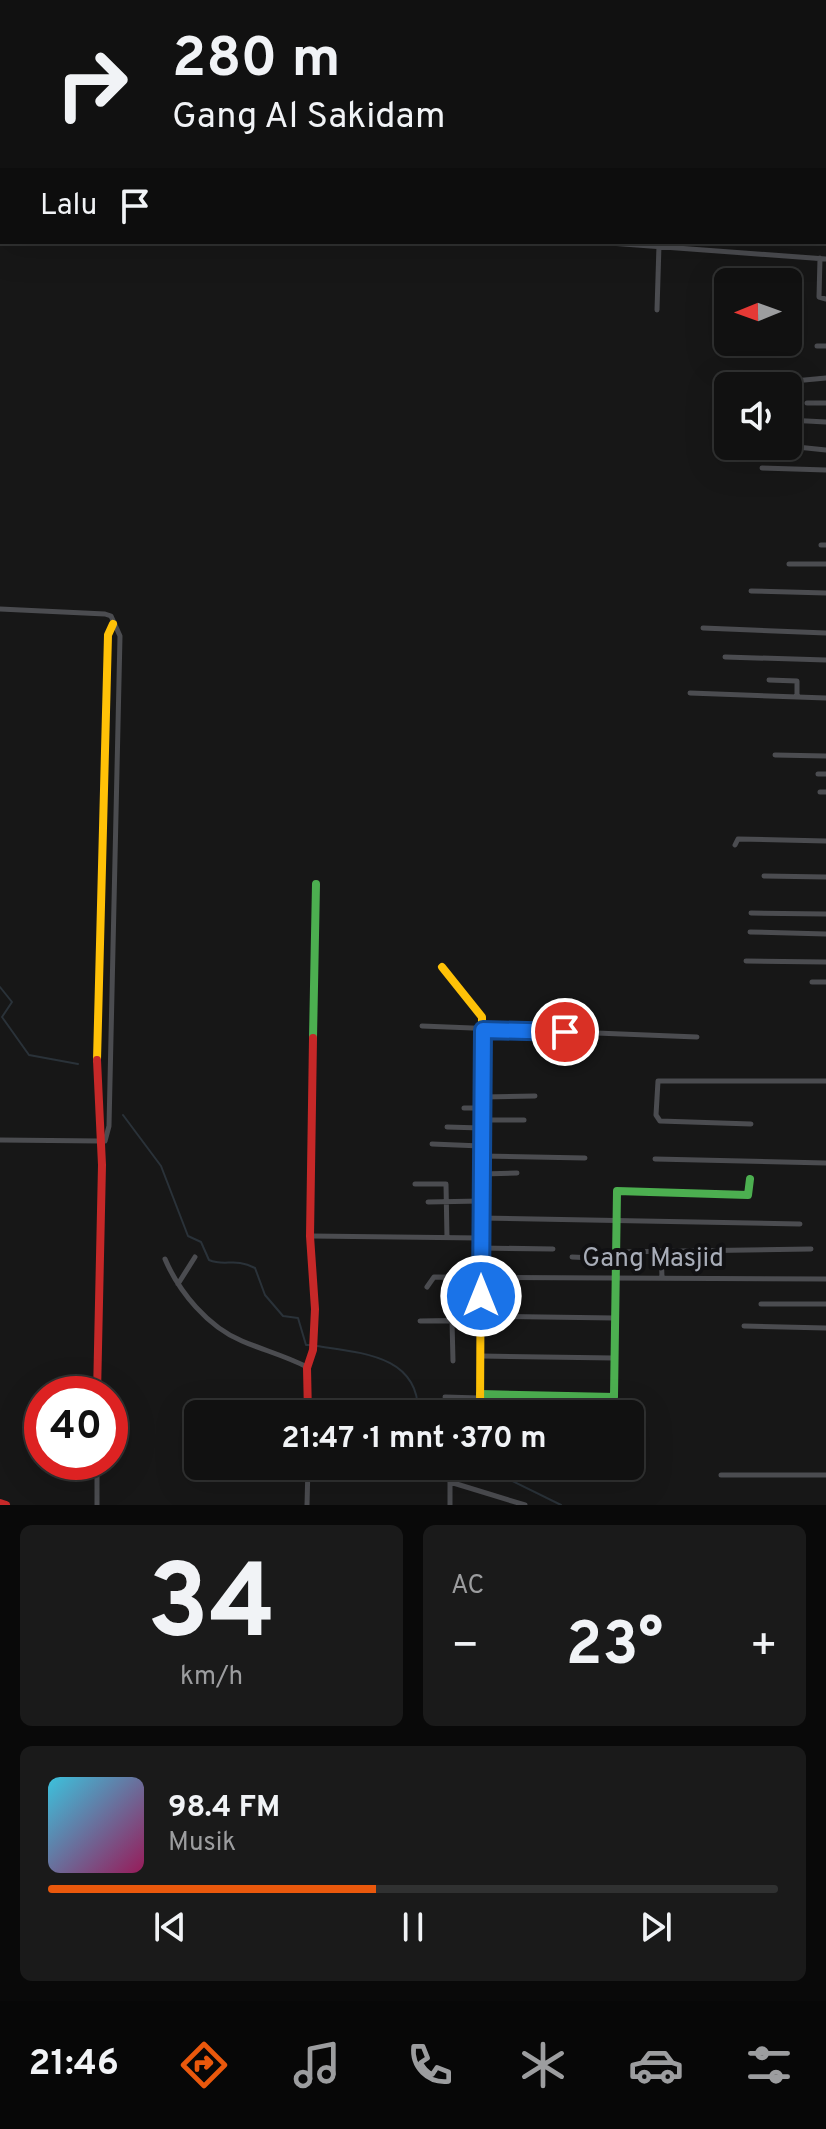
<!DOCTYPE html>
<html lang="id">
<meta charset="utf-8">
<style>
body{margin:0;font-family:Overpass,sans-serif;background:#1a1a1a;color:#f1f3f6;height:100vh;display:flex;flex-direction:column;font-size:30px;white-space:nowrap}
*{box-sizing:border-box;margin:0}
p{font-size:26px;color:#9c9d9f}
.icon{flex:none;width:44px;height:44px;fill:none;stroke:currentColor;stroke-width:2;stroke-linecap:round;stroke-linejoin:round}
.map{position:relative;height:1505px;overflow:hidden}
.sheet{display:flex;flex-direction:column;gap:20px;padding:20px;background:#090909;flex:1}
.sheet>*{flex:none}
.banner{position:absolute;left:0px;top:0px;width:826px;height:244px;box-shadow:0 8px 32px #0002,0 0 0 2px #303131;background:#111;color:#f1f3f6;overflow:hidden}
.needle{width:52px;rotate:269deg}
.buttons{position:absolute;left:714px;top:268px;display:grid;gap:16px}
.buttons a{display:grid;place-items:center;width:88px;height:88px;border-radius:12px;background:#111;box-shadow:0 8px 32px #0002,0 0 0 2px #303131;font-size:40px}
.speed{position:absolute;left:24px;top:1376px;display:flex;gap:16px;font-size:40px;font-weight:700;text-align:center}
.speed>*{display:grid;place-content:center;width:104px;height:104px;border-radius:50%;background:#111;box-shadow:0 8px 32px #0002,0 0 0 2px #303131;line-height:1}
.speed .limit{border:12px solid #d22;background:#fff;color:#111}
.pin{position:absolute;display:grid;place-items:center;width:68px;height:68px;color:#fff;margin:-34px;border:4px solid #fff;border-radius:50%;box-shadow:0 2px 8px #0007}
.me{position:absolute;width:88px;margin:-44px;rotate:0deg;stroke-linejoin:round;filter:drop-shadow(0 0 6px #0008)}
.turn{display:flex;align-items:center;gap:28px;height:168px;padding:0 40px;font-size:36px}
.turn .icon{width:104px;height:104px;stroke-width:2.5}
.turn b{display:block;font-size:56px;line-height:68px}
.then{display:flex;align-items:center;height:76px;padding:0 40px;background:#0003;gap:16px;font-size:30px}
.big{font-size:60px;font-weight:700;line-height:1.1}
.sheet .widget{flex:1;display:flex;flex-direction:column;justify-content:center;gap:12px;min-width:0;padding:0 28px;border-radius:12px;background:#1a1a1a}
.sheet .dial{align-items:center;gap:0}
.dial b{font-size:104px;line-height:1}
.song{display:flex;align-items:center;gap:24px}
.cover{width:96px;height:96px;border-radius:12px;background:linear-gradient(135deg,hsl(190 70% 55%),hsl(330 70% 35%))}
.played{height:8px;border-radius:4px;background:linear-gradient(90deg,#ea580c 45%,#303131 45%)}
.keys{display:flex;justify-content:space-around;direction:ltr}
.heat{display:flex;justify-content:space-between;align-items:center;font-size:44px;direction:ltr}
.sheet .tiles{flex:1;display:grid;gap:20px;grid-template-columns:1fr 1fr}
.widget:last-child{grid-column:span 2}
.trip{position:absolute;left:184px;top:1400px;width:460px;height:80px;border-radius:12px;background:#111;box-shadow:0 8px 32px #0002,0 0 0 2px #303131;font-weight:700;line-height:80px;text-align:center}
.menu{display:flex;height:128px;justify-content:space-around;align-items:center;background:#070707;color:#9c9d9f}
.menu .icon{width:56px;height:56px}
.menu .selected{color:#ea580c}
.menu b{font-size:36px;color:#f1f3f6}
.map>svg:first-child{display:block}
</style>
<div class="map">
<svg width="826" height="1505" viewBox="0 0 826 1505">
<rect width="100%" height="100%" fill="#171717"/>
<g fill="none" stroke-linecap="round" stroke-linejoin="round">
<path stroke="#2a3239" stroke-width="2" d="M0 987 12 1002 2 1017 29 1055 78 1064
M123 1115 161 1166 188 1236 201 1242 209 1260C226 1267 234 1257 255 1268L265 1295 283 1316 298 1318 306 1345H311
M317 1346C363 1353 420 1356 418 1414
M482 1466 561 1505"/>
<path stroke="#4b4c50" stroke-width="5" d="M421 0V2
M638 0 656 2
M713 0V2
M256 2V0
M296 2V0
M338 2V0
M380 2V0
M462 2V0
M524 2V0
M587 2V0
M631 2V0
M672 2V0
M754 2V0
M795 2V0
M824 16 826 17
M0 236H2
M530 242H539
M596 242 826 259
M820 258 819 297 826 299
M657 310 659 245
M817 346H826
M718 376 744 379 752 385 826 378
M807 403H826
M788 420 826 422
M797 447 826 450
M762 468 826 470
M821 545H826
M789 564H826
M751 591 826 593
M0 609 105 614 111 616 120 636 109 1126 105 1141H100L0 1140
M703 628 826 633
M725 657 826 660
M769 680 797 681V697
M690 693 826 698
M775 755 826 756
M818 774H826
M820 792H826
M735 845 738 839 826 841
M764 876 826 877
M751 913 826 914
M750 932 826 934
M746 961 826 962
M812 982H826
M422 1026 697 1037
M483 1097 535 1096
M464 1108H482
M483 1120H524
M751 1124 660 1121 656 1115 658 1081H826
M447 1127 481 1128
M432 1144 481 1146
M482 1156 585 1158
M655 1159 826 1163
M482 1174 517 1173
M415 1184H446L447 1238
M428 1202 481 1201
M481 1218 800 1224
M311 1236 481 1238
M481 1248 553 1249
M661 1251 662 1277
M616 1252 811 1249
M572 1257 615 1259
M165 1259C179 1292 208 1327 242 1341 263 1350 286 1356 307 1367
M178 1284 195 1257
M427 1287 434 1277 826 1279
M761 1304H826
M481 1316 615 1318
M420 1321 480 1320
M452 1321 453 1361
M744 1326 826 1328
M481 1356 614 1358
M445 1397 479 1398
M574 1466 589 1477
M721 1475H826
M280 1476 308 1477
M450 1482 525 1505
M450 1482 460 1466
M97 1505V1462
M307 1505 308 1466
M450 1505V1482"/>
<path stroke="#4caf50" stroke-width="8" d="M313 1038 316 884
M480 1394 614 1397 617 1191 748 1195 750 1179"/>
<path stroke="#ffc107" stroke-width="8" d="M442 967 482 1017 480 1414
M97 1060 108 635 113 624"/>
<path stroke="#c62828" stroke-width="8" d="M97 1060 102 1165 97 1394
M308 1414 307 1368 313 1350 315 1309 310 1236 313 1038
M0 1503 6 1505"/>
</g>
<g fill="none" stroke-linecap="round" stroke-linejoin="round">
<g stroke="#114b97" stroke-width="20">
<path id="route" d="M481 1296 483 1030 565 1032"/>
</g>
<use href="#route" stroke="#1a73e8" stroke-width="14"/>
</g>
<g text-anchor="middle" stroke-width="8" stroke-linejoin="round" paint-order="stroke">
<g font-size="26" fill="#a8adb8" stroke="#111113">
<text x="653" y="1266">Gang Masjid</text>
</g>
</g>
</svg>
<div class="buttons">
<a><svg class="needle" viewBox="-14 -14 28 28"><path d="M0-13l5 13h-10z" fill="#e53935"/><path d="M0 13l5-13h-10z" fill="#9c9d9f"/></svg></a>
<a><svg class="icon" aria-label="sound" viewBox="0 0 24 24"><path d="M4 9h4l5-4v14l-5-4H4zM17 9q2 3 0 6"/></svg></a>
</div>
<div class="speed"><div class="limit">40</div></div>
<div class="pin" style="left:565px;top:1032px;background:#d93025"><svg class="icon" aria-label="arrive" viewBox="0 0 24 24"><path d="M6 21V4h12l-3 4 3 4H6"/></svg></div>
<svg class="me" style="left:481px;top:1296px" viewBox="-20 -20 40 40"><circle r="17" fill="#1a73e8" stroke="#fff" stroke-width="3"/><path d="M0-11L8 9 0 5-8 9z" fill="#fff"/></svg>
<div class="trip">21:47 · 1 mnt · 370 m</div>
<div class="banner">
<div class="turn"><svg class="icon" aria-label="right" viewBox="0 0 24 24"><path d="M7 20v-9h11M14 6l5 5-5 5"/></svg><div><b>280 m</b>Gang Al Sakidam</div></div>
<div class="then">Lalu<svg class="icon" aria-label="arrive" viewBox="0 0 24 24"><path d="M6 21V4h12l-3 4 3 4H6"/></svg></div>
</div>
</div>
<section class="sheet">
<div class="tiles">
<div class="widget dial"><b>34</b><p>km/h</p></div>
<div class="widget"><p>AC</p>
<div class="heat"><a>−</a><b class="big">23°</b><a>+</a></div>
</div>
<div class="widget">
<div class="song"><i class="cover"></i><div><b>98.4 FM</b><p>Musik</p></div></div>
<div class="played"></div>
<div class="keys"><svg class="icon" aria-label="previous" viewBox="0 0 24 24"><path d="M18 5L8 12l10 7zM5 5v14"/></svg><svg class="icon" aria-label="pause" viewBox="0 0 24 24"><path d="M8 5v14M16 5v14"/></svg><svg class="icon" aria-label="next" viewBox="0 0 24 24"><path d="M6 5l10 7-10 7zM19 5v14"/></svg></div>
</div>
</div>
</section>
<nav class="menu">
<b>21:46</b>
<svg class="icon selected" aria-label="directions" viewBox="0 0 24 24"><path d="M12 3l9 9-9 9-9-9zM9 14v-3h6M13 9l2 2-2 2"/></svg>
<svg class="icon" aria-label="music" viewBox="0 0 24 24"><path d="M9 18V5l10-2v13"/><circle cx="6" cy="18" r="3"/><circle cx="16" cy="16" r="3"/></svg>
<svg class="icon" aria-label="phone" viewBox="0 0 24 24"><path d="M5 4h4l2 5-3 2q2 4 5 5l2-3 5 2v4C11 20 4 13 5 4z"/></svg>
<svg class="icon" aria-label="climate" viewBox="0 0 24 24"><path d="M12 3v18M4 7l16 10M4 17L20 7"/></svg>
<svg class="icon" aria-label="car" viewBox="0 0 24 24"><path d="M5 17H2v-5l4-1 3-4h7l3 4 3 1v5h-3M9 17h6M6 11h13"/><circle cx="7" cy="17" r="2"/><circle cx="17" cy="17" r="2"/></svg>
<svg class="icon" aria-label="filters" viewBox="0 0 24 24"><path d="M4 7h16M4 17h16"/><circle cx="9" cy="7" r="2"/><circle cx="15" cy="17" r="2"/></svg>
</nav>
